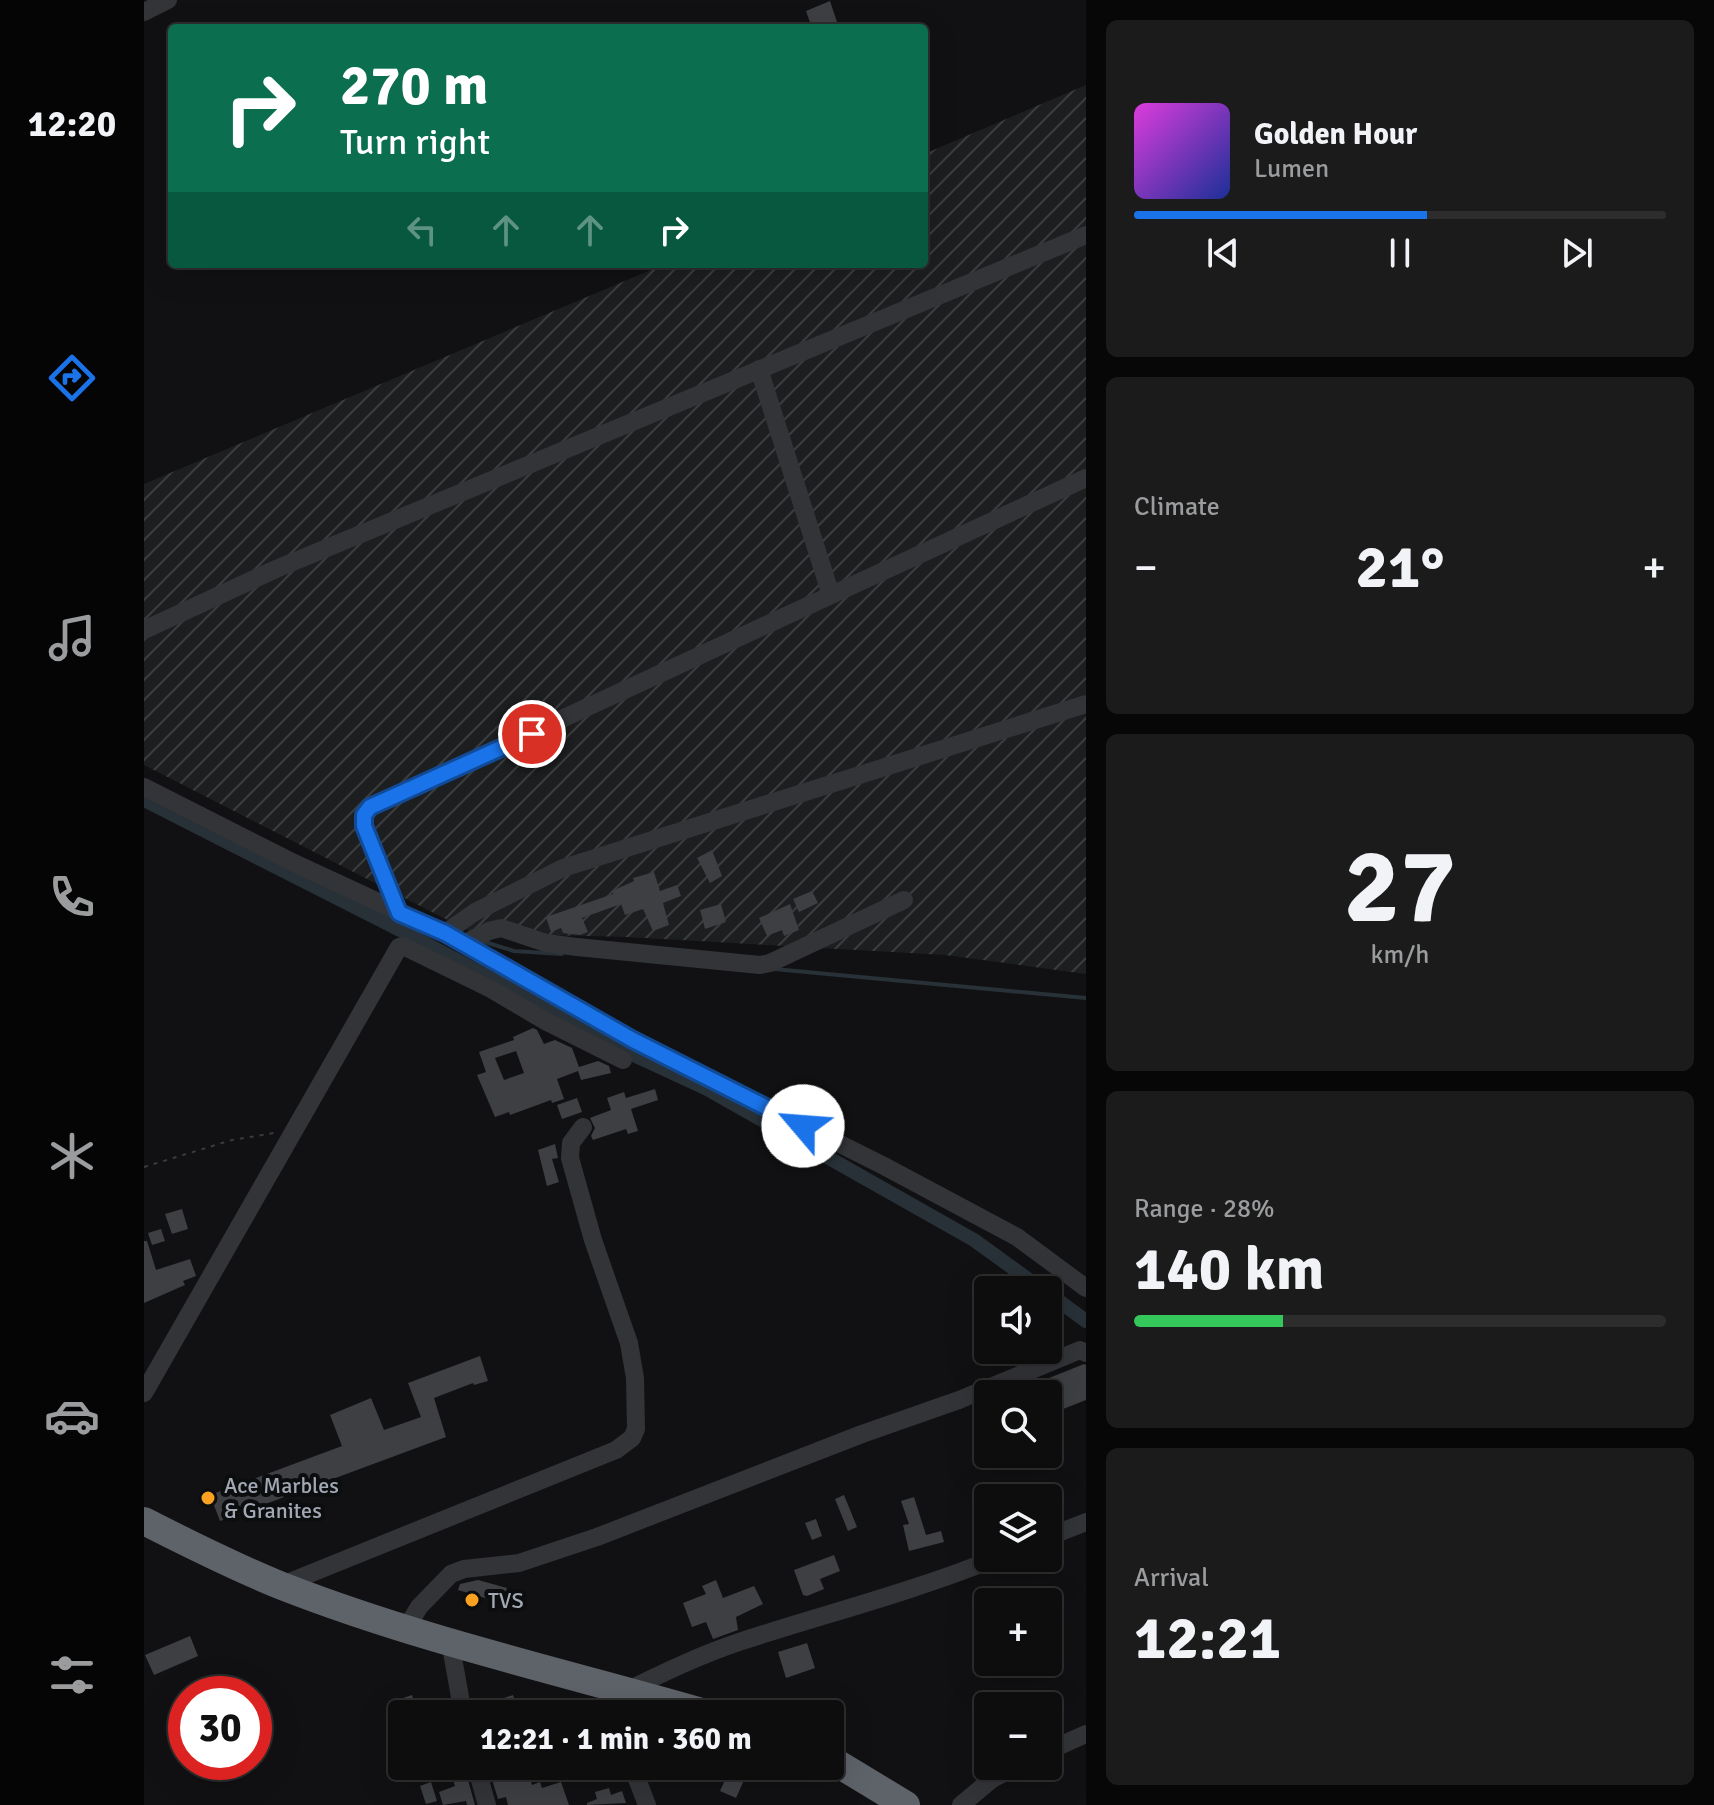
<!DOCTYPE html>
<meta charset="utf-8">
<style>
body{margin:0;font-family:Signika,sans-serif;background:#1b1b1c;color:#f1f3f6;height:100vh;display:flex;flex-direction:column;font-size:30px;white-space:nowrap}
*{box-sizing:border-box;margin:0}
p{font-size:26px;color:#9a9c9e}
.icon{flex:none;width:44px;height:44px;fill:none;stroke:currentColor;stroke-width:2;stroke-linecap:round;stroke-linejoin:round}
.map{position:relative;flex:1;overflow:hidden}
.drawer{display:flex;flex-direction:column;gap:20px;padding:20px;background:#070708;width:628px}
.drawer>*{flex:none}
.banner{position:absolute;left:24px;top:24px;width:760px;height:244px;border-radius:8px;box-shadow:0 8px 32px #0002,0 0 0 2px #2d2d2e;background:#0b6e4f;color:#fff;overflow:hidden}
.controls{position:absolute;left:830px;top:1276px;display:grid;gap:16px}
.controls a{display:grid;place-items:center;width:88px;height:88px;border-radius:8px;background:#0d0d0e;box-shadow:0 8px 32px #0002,0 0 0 2px #2d2d2e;font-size:40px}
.speed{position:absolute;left:24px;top:1676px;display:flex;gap:16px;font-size:40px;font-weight:700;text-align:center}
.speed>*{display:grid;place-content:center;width:104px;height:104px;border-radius:50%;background:#0d0d0e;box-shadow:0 8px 32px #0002,0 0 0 2px #2d2d2e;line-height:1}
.speed .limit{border:12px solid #d22;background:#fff;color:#111}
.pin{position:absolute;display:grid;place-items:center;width:68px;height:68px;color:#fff;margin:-34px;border:4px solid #fff;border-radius:50%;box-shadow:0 2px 8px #0007}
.me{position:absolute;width:88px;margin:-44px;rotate:297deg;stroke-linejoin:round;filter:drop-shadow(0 0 6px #0008)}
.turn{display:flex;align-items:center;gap:28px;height:168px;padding:0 40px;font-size:36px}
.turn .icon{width:104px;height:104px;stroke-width:2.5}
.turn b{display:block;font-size:56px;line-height:68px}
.lanes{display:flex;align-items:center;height:76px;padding:0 40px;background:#0003;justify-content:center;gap:40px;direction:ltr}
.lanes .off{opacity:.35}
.big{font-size:60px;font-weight:800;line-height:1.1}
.drawer .widget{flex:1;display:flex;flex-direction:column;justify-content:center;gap:12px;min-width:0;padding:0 28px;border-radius:12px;background:#1b1b1c}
.drawer .dial{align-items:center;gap:0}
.dial b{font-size:104px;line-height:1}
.song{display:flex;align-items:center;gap:24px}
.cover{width:96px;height:96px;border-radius:12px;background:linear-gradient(135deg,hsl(300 70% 55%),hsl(230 70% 35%))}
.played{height:8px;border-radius:4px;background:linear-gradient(90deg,#1a73e8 55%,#2d2d2e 55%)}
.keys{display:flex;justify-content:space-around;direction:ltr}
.heat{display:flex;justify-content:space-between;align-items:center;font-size:44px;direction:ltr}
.charge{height:12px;border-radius:6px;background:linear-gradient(90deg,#34c759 28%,#2d2d2e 0)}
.trip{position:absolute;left:244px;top:1700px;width:456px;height:80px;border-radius:8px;background:#0d0d0e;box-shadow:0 8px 32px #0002,0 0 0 2px #2d2d2e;font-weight:800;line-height:80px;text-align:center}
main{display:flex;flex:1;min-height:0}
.menu{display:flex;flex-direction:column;width:144px;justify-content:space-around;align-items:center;background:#050506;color:#9a9c9e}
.menu .icon{width:56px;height:56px}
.menu .current{color:#1a73e8}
.menu b{font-size:36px;color:#f1f3f6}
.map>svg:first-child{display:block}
</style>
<main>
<nav class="menu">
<b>12:20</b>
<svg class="icon current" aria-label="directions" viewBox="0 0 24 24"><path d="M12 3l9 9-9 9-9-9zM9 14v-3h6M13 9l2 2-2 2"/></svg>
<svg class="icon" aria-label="music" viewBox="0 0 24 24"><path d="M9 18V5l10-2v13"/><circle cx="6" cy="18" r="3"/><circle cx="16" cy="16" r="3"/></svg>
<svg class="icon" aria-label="phone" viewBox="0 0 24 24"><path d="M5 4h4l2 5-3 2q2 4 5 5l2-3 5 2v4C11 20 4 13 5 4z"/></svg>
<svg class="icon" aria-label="climate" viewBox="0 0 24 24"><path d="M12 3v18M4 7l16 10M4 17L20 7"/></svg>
<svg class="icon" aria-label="car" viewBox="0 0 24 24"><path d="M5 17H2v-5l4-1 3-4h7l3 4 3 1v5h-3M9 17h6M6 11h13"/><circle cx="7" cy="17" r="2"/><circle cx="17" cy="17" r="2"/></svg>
<svg class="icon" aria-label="filters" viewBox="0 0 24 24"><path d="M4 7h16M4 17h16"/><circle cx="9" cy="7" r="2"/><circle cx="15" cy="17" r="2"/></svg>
</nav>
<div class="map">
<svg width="942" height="1805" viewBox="0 0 942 1805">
<defs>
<pattern id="industrial-furrows" width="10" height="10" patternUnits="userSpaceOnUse" patternTransform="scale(2)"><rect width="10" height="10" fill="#1d1e20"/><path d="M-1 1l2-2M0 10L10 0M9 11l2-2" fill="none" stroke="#3b3c3e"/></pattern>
</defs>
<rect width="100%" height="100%" fill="#111113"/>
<path fill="url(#industrial-furrows)" d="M942 85V974L801 955 483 937 329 933 0 765V484L521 264H780V154Z"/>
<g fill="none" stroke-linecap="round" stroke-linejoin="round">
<path stroke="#273137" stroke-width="4" d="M341 942 370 951 418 954
M630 969 942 998"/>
<path stroke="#273137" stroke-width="14" d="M0 800 264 934 496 1058 563 1089 830 1240 899 1290
M904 1293 942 1321"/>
</g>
<path fill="#3d3f43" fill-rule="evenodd" d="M686 1 695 28H668L662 11Z
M568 850 578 876 566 883 553 858Z
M510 872 516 891 533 885 537 896 519 903 525 925 509 931 499 909 481 915 477 904 438 918 444 932 436 935 419 933 417 928 407 932 402 917 469 894 468 891 490 881 489 878Z
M668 891 674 903 655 912 649 899Z
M577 904 582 922 561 929 556 910Z
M646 904 655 930 640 936 638 930 623 936 615 918Z
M389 1028 393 1030 400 1044 411 1040 428 1048 435 1067 454 1061 465 1066 467 1073 437 1080 434 1071 413 1079 420 1099 408 1103 407 1100 366 1115 365 1112 351 1117 333 1075 342 1072 335 1052 370 1040 369 1037ZM372 1051 380 1073 360 1080 351 1058Z
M511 1089 514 1100 487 1109 494 1131 484 1134 482 1129 449 1140 447 1136 451 1128 446 1118 467 1110 463 1098 480 1092 482 1098Z
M433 1098 438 1112 418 1119 413 1105Z
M411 1144 414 1158 408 1159 415 1182 403 1186 394 1150Z
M38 1209 44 1229 28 1234 21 1214Z
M17 1229 21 1241 8 1245 4 1233Z
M0 1241H3L12 1270 46 1259 52 1276 39 1281 41 1285 0 1303Z
M336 1356 344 1381 330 1385 329 1383 290 1398 302 1437 76 1521 66 1495 198 1446 186 1415 227 1398 240 1430 277 1417 264 1383Z
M940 1364 942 1365V1400L904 1415V1394H894L890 1384Z
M700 1495 713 1527 704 1531 691 1499Z
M770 1497 782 1535 797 1531 800 1542 765 1551 759 1525 765 1524 757 1501Z
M672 1519 678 1536 668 1540 661 1523Z
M690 1555 696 1571 676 1579 680 1589 663 1596 659 1595 650 1570Z
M334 1580 363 1588 358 1603 314 1590 316 1584Z
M572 1580 579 1598 610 1586 619 1604 592 1617 594 1630 569 1639 562 1622 548 1627 539 1603 562 1594 558 1586Z
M46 1636 54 1656 10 1675 1 1655Z
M663 1643 671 1668 642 1678 634 1652Z
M268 1695 275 1714H258L253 1700Z
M369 1695 373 1706 395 1699 399 1714H356L351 1701Z
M305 1766H320L331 1805H323L322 1801 299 1805 295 1792 311 1786Z
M344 1766H382L388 1785 396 1782 398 1788 417 1782 425 1805H364L362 1797 354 1799Z
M585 1771 601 1778 592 1798 576 1791Z
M287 1782 293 1801 282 1804 276 1786Z
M465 1788 467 1795 478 1791 482 1803 443 1805V1803L453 1799 451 1792Z"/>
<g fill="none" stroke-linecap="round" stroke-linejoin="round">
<path stroke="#383b3f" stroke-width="2" stroke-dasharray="4 6" stroke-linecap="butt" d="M0 1167 88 1140 130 1133"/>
<path stroke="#323438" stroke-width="18" d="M0 12 24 0
M615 369 687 595
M0 630 132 569 942 235
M0 787 150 863 301 933 489 1040 740 1166 873 1237 942 1288
M255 913 220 826V815L226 807 942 478
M301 933 331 912 419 868 942 704
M319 944 345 931 357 928 402 943 433 947 616 965 626 963 760 900
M0 1393 255 947 259 946 347 989 403 1022 479 1060
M904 1537 942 1522
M138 1585 472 1450 488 1438 492 1429 491 1378 485 1343 449 1240 426 1158 427 1143 439 1127
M263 1627 275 1607 307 1574 320 1569 375 1563 453 1537 718 1434 815 1400 936 1350 942 1353
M306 1641 319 1714
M479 1714 482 1691C519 1673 556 1655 595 1642 681 1614 768 1592 852 1558
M904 1751 942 1734
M332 1766 343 1805
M488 1766 503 1805
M817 1805 848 1779 874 1766"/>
<path stroke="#5e6269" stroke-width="28" d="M0 1521C45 1544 91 1567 138 1586 276 1640 423 1673 565 1714
M686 1759 762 1805"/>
</g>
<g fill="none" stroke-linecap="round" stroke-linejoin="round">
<g stroke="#114b97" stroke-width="20">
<path id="route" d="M388 734 226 807 220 815V826L255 913 301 933 489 1040 659 1126"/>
</g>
<use href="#route" stroke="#1a73e8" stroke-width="14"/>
</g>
<g fill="#faa122" stroke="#0c0d0e" stroke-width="3">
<circle cx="64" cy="1498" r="8"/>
<circle cx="328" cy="1600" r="8"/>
</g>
<g text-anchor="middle" stroke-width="8" stroke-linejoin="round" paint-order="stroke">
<g font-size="22" fill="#a2a9b4" stroke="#0c0d0e" text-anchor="start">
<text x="80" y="1493">Ace Marbles<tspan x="80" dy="25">&amp; Granites</tspan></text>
<text x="344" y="1608">TVS</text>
</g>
</g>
</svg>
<div class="controls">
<a><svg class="icon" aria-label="sound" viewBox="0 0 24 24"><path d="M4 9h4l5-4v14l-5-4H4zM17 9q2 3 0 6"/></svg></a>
<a><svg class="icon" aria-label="search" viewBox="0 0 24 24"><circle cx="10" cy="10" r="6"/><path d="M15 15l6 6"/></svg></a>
<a><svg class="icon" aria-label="layers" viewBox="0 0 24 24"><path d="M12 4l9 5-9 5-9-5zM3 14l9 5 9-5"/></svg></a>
<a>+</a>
<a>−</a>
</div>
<div class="speed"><div class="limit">30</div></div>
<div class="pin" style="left:388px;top:734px;background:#d93025"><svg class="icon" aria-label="arrive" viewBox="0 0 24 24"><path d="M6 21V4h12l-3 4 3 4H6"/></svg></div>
<svg class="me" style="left:659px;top:1126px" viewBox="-20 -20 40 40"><circle r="19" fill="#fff"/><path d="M0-13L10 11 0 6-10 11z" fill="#1a73e8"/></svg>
<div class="trip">12:21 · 1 min · 360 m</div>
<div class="banner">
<div class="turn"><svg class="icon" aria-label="right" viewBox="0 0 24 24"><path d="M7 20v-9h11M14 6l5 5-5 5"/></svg><div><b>270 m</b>Turn right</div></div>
<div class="lanes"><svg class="icon off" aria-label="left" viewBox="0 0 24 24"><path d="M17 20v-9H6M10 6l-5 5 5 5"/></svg><svg class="icon off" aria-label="ahead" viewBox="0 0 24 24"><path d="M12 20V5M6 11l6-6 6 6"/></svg><svg class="icon off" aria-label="ahead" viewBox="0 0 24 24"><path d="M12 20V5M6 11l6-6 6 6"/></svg><svg class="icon" aria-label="right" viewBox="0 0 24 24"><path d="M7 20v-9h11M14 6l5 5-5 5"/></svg></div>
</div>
</div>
<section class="drawer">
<div class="widget">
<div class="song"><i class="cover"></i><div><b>Golden Hour</b><p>Lumen</p></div></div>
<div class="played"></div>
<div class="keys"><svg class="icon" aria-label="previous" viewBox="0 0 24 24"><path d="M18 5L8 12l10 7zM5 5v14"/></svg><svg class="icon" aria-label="pause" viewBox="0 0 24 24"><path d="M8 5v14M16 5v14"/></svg><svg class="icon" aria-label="next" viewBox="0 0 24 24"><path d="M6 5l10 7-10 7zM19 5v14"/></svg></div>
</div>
<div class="widget"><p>Climate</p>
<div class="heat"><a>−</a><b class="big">21°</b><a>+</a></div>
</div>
<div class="widget dial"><b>27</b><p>km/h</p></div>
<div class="widget"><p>Range · 28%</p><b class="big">140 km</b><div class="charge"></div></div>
<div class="widget"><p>Arrival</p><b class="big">12:21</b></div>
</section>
</main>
